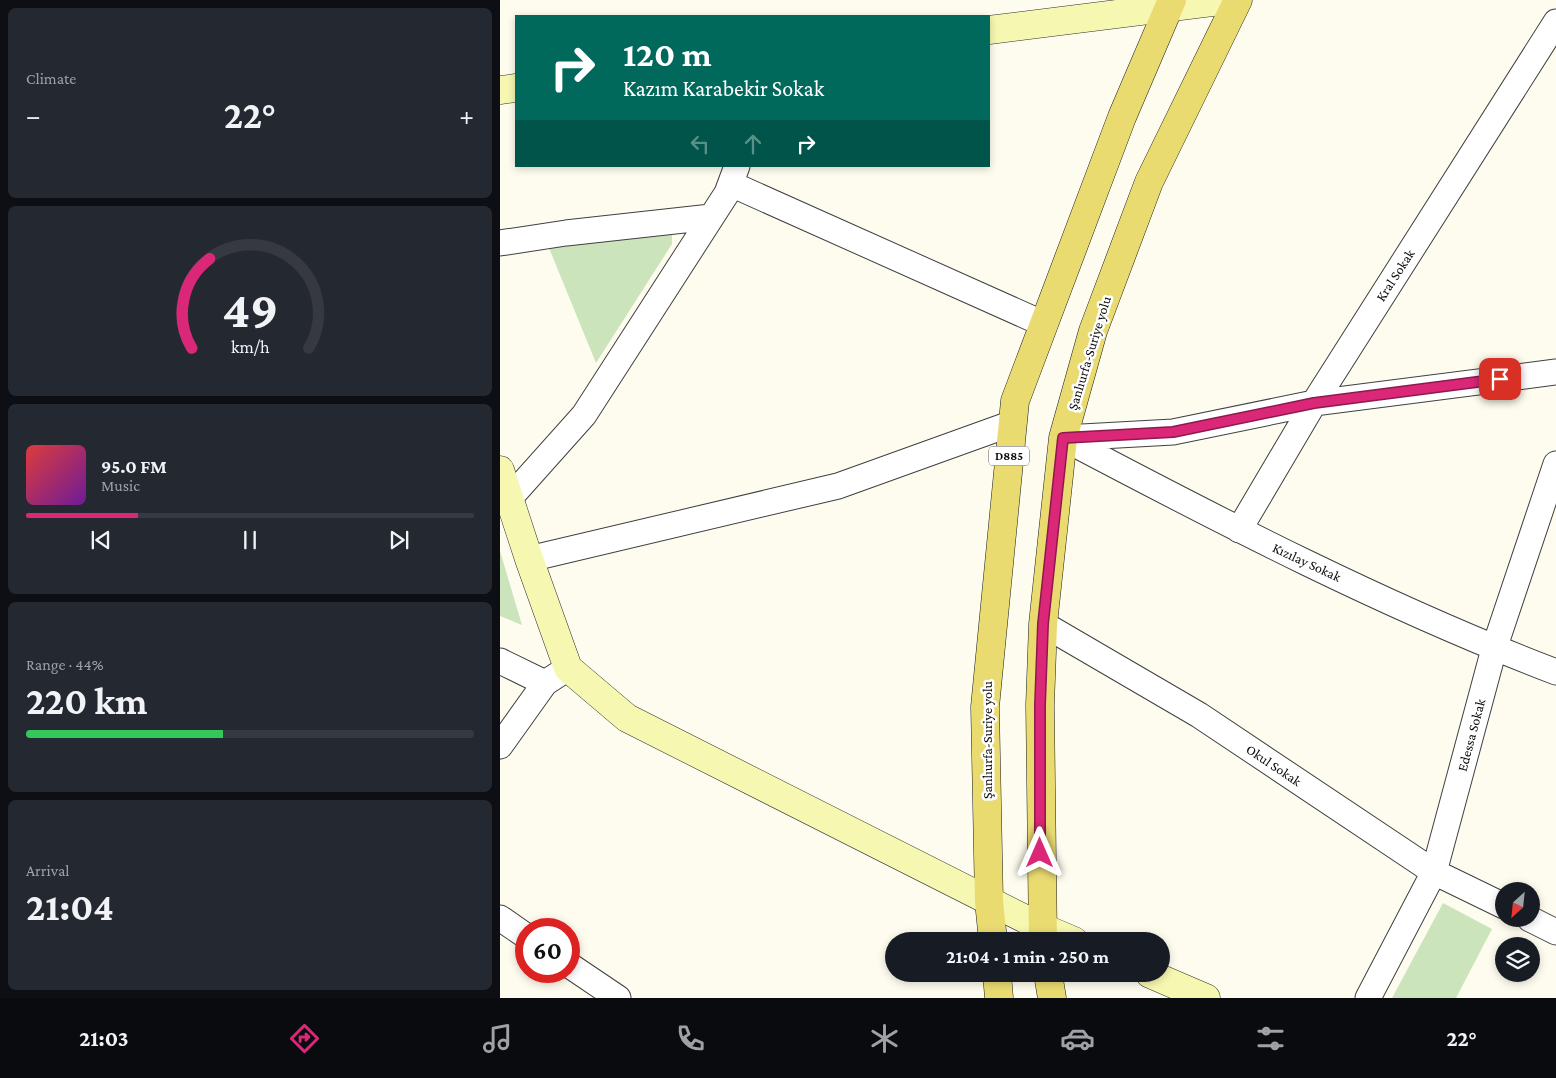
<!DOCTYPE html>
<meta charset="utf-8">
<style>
body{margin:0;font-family:"Crimson Pro",serif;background:#242831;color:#f1f3f6;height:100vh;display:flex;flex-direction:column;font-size:19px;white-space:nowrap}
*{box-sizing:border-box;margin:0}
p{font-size:16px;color:#9ea1a6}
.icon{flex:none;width:28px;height:28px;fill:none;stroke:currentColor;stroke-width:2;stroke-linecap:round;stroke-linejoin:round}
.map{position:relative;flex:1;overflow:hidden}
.panel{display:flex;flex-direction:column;gap:8px;padding:8px;background:#0d0f14;width:500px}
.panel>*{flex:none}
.top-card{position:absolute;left:15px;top:15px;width:475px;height:152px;border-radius:0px;box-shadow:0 2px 8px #0003;background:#00695c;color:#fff;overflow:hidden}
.needle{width:32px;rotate:207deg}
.controls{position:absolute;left:995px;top:882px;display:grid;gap:10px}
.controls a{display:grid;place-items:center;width:45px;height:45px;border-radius:50%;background:#171b24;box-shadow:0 2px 8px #0003;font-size:25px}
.speed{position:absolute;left:15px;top:918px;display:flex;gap:10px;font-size:25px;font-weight:700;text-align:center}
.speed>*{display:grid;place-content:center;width:65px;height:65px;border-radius:50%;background:#171b24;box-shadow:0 2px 8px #0003;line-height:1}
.speed .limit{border:8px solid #d22;background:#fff;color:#111}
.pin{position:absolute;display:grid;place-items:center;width:42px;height:42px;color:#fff;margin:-21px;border-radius:10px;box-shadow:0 2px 8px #0006}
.me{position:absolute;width:55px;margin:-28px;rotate:0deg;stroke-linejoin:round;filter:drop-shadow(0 0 4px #0008)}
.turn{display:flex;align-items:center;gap:18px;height:105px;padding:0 25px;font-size:22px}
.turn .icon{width:65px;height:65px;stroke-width:2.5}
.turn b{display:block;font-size:35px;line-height:42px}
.lanes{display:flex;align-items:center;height:48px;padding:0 25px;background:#0003;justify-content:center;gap:25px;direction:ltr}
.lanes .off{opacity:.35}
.big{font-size:38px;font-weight:700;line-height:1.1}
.panel .card{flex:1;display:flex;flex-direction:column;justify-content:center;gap:8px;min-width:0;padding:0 18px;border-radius:8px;background:#242831}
.panel .dial{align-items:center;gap:0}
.dial svg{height:130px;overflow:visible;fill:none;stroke:#363941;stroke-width:7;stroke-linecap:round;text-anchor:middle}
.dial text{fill:#f1f3f6;stroke:none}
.song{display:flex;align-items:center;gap:15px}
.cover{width:60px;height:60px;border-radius:8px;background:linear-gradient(135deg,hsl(0 70% 55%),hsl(280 70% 35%))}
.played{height:5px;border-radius:2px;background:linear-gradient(90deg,#db2777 25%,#363941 25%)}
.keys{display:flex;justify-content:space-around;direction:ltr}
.heat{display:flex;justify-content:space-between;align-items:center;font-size:28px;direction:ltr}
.charge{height:8px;border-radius:4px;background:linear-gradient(90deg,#34c759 44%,#363941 0)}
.trip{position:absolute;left:385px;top:932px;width:285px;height:50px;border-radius:25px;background:#171b24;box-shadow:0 2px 8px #0003;font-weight:700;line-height:50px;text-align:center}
.dock{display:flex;height:80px;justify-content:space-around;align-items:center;background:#090b0e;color:#9ea1a6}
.dock .icon{width:35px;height:35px}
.dock .current{color:#db2777}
.dock b{font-size:22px;color:#f1f3f6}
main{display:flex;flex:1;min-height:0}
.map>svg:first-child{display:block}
</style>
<main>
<section class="panel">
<div class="card"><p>Climate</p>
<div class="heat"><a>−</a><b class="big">22°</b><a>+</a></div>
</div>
<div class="card dial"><svg viewBox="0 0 100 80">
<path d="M14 69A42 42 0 1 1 86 69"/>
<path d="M14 69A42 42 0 0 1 25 14" stroke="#db2777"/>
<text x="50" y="56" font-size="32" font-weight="700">49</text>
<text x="50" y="72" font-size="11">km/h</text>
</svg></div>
<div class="card">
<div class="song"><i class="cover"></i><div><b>95.0 FM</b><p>Music</p></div></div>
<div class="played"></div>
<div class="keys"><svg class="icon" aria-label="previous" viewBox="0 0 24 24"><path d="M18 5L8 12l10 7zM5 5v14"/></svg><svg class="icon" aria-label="pause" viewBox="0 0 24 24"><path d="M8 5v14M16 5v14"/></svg><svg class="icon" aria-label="next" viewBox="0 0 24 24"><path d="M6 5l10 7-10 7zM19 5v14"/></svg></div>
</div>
<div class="card"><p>Range · 44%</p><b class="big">220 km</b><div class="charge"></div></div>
<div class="card"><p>Arrival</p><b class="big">21:04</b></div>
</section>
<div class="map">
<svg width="1056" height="998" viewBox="0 0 1056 998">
<rect width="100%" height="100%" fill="#fdfcee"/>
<path fill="#cce4bb" d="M172 228V244L96 363 49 248Z
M0 551 22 625 0 616Z
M943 903 992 929 956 998H892Z"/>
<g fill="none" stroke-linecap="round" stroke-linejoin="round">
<g stroke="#404040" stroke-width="27">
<path id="street" d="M231 184 544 324
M0 243 66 233 211 217
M563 438C724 523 886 607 1056 672
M564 438 673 432 814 403 1056 372
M9 499 84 415 227 193 237 166
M739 530 814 403 1056 22
M29 559 338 486 513 423
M543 624 699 715 934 872 1004 906
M0 661 45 683
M0 746 45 683 68 668
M0 918 26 936
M1030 919 1056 932
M69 965 118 998
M868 998 934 872 994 649 1056 464"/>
</g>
<g stroke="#2f2f2f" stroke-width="29">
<path id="secondary" d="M489 30 728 0
M0 90 16 88
M0 470 29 559 68 668 127 718 541 927 574 941
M650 974 706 998"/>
</g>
<g stroke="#1e1e1e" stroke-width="29">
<path id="primary" d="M493 941 489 901 485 707 515 401 622 117 672 0
M543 941 540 705 543 624 563 438 593 331 649 182 738 0
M497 974 499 998
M548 974 552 998"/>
</g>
<use href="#street" stroke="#fff" stroke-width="25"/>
<use href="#secondary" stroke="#f6f7b0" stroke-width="28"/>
<use href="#primary" stroke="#eadb71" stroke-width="28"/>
</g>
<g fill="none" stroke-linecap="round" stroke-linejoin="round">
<g stroke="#8e194d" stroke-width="12">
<path id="route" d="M540 853V705L543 624 563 438 673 432 814 403 1000 379"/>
</g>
<use href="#route" stroke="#db2777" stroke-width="9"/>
</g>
<g text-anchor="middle" stroke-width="5" stroke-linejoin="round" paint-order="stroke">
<rect fill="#fff" stroke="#565656" stroke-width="1" x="489" y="446.5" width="40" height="19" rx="4"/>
<g font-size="12" font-weight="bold" fill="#0d0d0d">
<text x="509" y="460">D885</text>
</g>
<g font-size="14" fill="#0d0d0d" stroke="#fff">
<text transform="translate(895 275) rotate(-57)" y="5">Kral Sokak</text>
<text transform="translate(589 353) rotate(-73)" y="5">Şanlıurfa-Suriye yolu</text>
<text transform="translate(807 562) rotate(25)" y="5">Kızılay Sokak</text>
<text transform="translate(971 735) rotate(-75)" y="5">Edessa Sokak</text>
<text transform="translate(487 740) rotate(-90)" y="5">Şanlıurfa-Suriye yolu</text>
<text transform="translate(774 765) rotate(34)" y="5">Okul Sokak</text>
</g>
</g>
</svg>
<div class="controls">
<a><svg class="needle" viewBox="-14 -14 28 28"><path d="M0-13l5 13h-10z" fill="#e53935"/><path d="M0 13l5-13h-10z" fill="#9ea1a6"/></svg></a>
<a><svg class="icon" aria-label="layers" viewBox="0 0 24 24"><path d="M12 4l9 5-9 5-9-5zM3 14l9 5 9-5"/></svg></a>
</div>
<div class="speed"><div class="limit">60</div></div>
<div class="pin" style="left:1000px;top:379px;background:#d93025"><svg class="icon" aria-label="arrive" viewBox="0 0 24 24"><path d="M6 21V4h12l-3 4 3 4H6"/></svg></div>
<svg class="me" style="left:540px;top:853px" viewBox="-20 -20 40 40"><path d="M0-17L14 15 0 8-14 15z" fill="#db2777" stroke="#fff" stroke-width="4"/></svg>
<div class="trip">21:04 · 1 min · 250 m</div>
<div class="top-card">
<div class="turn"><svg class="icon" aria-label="right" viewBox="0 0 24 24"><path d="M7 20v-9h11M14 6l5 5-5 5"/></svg><div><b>120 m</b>Kazım Karabekir Sokak</div></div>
<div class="lanes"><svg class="icon off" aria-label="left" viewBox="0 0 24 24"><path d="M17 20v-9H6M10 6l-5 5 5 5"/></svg><svg class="icon off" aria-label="ahead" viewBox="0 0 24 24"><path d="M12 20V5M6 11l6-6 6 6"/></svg><svg class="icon" aria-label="right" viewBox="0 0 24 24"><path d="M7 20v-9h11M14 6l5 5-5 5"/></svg></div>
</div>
</div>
</main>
<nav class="dock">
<b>21:03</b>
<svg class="icon current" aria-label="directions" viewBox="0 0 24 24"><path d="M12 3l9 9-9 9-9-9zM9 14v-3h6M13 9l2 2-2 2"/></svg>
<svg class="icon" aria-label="music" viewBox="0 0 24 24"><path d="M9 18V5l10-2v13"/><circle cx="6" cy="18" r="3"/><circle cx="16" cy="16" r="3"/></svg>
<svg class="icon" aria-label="phone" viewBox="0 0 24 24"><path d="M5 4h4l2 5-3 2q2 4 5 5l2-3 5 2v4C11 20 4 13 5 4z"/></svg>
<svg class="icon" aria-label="climate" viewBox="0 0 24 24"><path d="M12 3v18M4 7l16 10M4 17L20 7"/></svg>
<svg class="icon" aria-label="car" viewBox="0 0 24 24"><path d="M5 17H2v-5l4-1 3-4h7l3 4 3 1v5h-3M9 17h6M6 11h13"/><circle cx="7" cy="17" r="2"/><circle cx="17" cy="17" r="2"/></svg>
<svg class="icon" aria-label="filters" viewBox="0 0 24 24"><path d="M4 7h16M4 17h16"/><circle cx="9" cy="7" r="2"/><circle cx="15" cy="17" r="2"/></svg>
<b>22°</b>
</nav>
